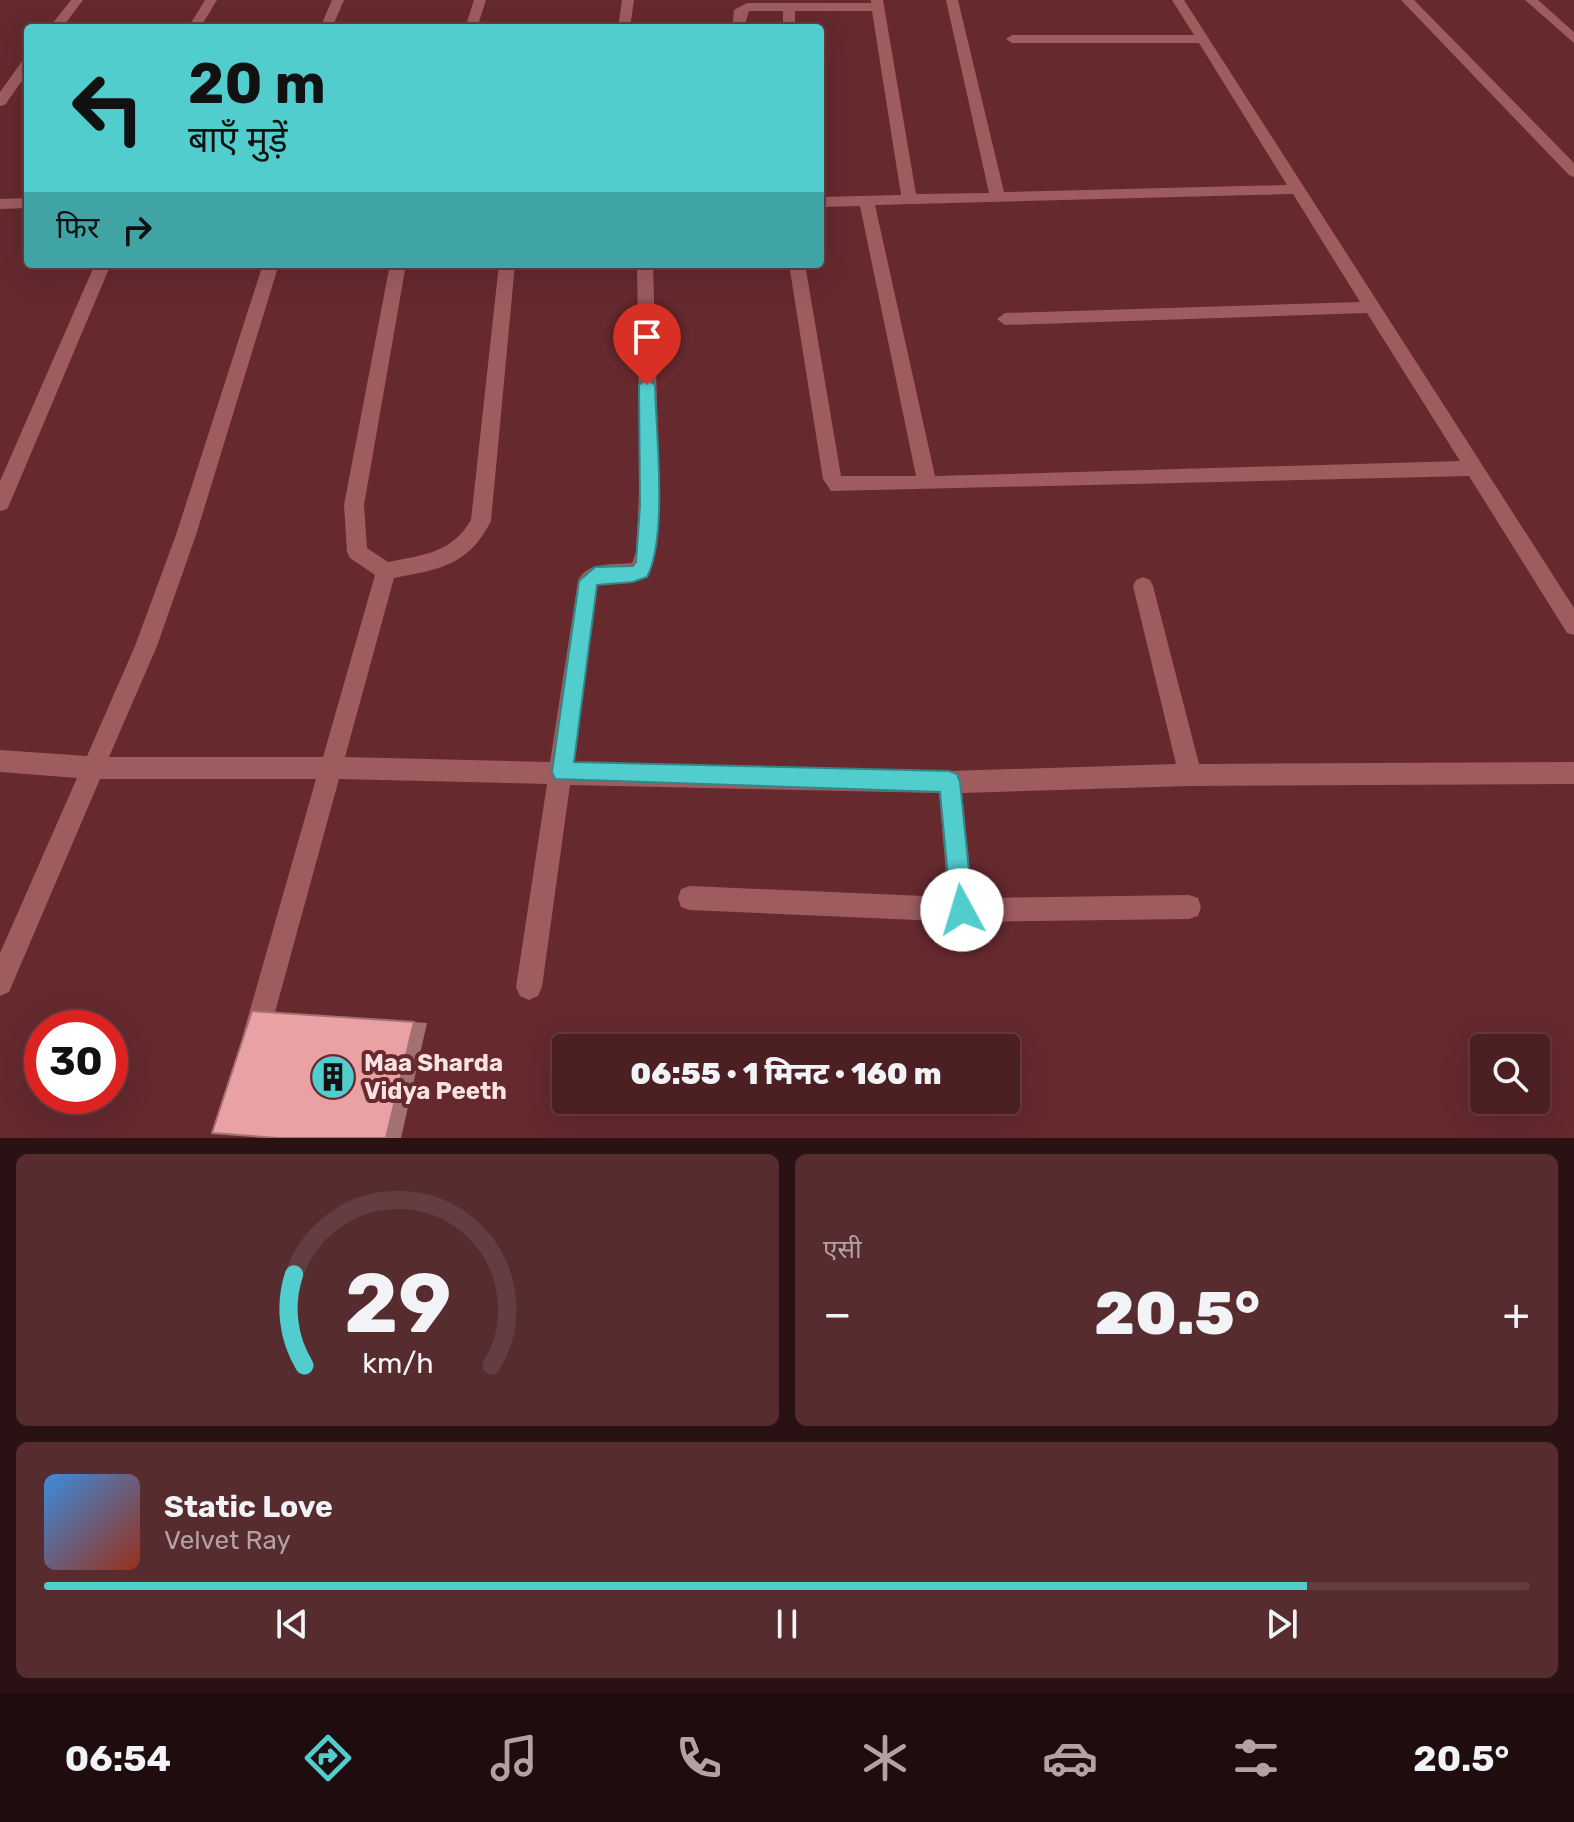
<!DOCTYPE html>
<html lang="hi">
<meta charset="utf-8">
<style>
body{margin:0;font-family:Rubik,"Noto Sans Devanagari",sans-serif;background:#562c2f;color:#f1f3f6;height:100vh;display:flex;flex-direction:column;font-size:30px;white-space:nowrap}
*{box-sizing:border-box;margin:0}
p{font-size:26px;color:#b2a2a5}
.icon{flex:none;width:44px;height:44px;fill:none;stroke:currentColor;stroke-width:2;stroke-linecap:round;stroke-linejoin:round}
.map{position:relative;height:1138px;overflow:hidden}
.details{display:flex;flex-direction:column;gap:16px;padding:16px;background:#2a1113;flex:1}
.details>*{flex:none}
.hud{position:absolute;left:24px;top:24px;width:800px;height:244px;border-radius:8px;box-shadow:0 8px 32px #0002,0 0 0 2px #633d40;background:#52cdce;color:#111;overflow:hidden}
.tools{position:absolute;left:1470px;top:1034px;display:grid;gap:16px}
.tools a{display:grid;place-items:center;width:80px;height:80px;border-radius:8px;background:#4c1f22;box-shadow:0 8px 32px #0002,0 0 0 2px #633d40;font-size:40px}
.speed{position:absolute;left:24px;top:1010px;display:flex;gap:16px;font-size:40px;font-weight:700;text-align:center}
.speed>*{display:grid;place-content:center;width:104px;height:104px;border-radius:50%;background:#4c1f22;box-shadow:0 8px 32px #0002,0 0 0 2px #633d40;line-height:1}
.speed .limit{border:12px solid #d22;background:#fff;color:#111}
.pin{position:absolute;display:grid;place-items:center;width:68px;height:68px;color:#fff;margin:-82px -34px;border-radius:50% 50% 50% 0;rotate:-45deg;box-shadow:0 0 8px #0007}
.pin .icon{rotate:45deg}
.me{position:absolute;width:88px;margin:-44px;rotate:354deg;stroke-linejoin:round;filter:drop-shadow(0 0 6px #0008)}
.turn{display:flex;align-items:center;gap:28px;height:168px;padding:0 32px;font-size:36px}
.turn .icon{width:104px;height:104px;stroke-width:2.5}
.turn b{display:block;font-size:56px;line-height:68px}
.then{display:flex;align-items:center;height:76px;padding:0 32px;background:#0003;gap:16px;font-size:30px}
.big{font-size:60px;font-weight:800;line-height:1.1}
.details .tile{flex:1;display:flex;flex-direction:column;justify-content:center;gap:12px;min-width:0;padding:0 28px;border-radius:12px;background:#562c2f}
.details .dial{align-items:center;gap:0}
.dial svg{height:208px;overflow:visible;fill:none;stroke:#633d40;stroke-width:7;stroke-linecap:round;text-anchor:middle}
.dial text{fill:#f1f3f6;stroke:none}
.song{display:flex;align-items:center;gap:24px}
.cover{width:96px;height:96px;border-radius:12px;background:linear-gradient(135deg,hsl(210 70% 55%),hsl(10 70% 35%))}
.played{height:8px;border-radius:4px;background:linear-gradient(90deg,#52cdce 85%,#633d40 85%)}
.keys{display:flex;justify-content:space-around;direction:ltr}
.heat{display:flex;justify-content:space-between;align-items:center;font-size:44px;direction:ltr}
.details .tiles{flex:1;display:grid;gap:16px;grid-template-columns:1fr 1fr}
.tile:last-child{grid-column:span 2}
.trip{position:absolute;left:552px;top:1034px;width:468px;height:80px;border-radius:8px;background:#4c1f22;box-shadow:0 8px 32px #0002,0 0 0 2px #633d40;font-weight:800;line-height:80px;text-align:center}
.dock{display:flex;height:128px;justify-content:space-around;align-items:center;background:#1e0c0e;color:#b2a2a5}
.dock .icon{width:56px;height:56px}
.dock .on{color:#52cdce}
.dock b{font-size:36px;color:#f1f3f6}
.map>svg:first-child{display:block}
</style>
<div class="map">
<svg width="1574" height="1138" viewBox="0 0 1574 1138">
<rect width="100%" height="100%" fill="#65292e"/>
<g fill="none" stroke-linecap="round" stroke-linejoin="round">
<path fill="#9e5c5f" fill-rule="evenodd" d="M71 0H83L62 28H49Z
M205 0H217L200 28H188Z
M332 0H344L332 28H320Z
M474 0H486L477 28H465Z
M622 0H634L630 28H618Z
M871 0H883L916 194 989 193 946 0H958L1004 192 1287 185 1199 43H1012L1006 39 1012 35H1194L1172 0H1184L1574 608V635L1567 633 1469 476 831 491 823 479 789 264H805L841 476H916L860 206 820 207V197L901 195 872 11H795V28H783V11H749L744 28H732L734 10 747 3H871ZM1293 194 1360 302 1005 313 997 319 1005 325 1367 313 1460 461 935 476 875 205Z
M1401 0H1414L1574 163V177L1569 175Z
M1525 0H1538L1574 32V43Z
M28 59V72L5 105 0 106V92L23 60Z
M28 198V208L0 209V199Z
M95 264H111L10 503 7 509 0 511V481Z
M263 264H279L196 535 157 646 109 757H323L375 575 350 558 347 552 344 505 390 264H406L364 505 367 548 388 562C423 555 452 553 471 520L499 264H515L491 521C468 566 440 569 394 578L345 757 550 762 578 581C587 561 613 565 632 563L636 552 640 475 637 264H653L659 475 655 552 647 577 598 585 573 762 949 771 1176 764 1133 586 1136 580 1143 577 1150 580 1153 586 1199 764 1574 762V784L1190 786 962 793 973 898 1189 895 1198 898 1201 907 1198 916 1189 919 962 922 690 910 681 907 678 898 681 889 690 886 948 897 939 793 570 785 542 987 538 996 529 1000 520 996 516 987 547 784 339 779 268 1038 264 1047 255 1051 246 1047 242 1038 316 779H100L9 992 0 996V953L77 778 0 772V750L87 756 135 646 176 535Z"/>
</g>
<path fill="#a47173" d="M414 1022 427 1023 401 1138H386Z"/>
<path fill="#eaa1a4" stroke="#a47173" stroke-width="2" d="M252 1011 414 1022 386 1138H278L212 1133Z"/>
<path fill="#52cdce" stroke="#358586" stroke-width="2" d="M647 379 655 385C656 433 668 537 647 577L633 582 597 585 574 762 949 771 957 774 960 782 973 910 970 918 962 922 954 918 951 910 940 792 555 779 552 772 579 581 595 567 633 566 636 562 640 506 639 385Z"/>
<defs>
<g id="building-disc" transform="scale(2.3)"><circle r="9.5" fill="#52cdce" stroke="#65292e"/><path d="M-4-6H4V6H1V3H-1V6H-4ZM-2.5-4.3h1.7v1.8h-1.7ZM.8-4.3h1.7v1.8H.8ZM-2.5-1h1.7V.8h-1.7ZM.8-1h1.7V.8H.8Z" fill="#111"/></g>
</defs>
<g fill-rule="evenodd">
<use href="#building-disc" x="333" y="1077"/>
</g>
<g text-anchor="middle" stroke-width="8" stroke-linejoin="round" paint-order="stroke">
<g font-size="24" font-weight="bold" fill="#fae2e2" stroke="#65292e" text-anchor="start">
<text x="364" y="1071">Maa Sharda<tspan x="364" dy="28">Vidya Peeth</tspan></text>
</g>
</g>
</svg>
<div class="tools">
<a><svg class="icon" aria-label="search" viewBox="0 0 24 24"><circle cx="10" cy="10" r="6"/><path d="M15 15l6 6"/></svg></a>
</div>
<div class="speed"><div class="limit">30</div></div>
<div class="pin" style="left:647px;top:385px;background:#d93025"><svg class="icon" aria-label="arrive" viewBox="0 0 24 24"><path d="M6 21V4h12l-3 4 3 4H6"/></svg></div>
<svg class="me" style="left:962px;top:910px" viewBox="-20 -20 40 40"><circle r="19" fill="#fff"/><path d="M0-13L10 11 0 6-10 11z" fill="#52cdce"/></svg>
<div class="trip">06:55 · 1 मिनट · 160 m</div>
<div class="hud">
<div class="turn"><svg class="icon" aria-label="left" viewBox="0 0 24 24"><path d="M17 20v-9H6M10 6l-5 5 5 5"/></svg><div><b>20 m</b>बाएँ मुड़ें</div></div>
<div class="then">फिर<svg class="icon" aria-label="right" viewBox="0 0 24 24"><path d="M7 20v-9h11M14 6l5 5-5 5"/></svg></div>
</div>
</div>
<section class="details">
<div class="tiles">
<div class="tile dial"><svg viewBox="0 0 100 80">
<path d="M14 69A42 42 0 1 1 86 69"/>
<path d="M14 69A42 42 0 0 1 10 34" stroke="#52cdce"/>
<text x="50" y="56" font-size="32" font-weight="700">29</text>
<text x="50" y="72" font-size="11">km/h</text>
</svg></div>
<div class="tile"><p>एसी</p>
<div class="heat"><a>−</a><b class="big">20.5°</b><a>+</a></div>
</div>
<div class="tile">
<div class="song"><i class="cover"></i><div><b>Static Love</b><p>Velvet Ray</p></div></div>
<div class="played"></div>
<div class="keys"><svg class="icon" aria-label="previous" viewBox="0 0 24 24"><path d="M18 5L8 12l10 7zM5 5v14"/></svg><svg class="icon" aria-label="pause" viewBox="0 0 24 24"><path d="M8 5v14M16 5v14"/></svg><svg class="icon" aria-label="next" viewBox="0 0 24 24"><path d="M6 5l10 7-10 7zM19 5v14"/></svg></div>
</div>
</div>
</section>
<nav class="dock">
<b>06:54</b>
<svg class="icon on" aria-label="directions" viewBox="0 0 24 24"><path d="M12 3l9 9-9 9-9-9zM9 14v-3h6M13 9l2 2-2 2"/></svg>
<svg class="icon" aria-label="music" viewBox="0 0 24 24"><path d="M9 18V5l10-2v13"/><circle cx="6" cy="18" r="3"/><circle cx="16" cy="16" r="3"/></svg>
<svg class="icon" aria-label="phone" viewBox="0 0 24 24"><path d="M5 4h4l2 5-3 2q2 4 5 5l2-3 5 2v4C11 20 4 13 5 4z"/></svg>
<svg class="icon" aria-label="climate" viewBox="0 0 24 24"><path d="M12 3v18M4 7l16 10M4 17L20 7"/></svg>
<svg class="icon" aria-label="car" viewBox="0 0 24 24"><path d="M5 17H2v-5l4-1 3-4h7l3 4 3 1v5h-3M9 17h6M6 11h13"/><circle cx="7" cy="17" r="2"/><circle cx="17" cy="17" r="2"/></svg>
<svg class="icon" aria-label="filters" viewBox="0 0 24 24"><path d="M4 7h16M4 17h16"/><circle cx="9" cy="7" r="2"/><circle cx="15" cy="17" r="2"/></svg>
<b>20.5°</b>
</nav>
